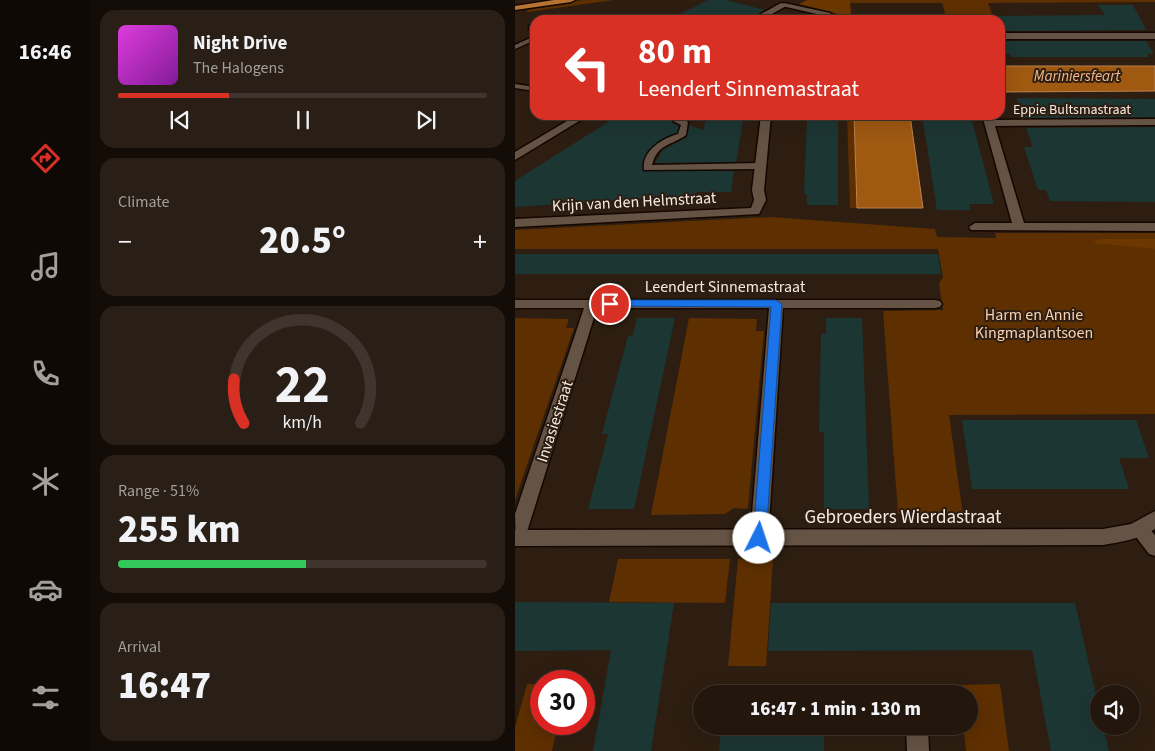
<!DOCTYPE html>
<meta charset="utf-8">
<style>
body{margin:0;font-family:"Source Sans 3",sans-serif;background:#2a1f16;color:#f1f3f6;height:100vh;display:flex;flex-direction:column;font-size:19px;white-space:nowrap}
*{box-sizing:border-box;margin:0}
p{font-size:16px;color:#a29f9d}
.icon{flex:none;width:28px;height:28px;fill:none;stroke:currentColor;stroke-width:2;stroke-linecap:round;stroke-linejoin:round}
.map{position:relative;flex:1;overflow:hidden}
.panel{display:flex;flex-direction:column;gap:10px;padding:10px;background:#130c07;width:425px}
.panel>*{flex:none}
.top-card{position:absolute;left:15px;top:15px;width:475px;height:105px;border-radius:15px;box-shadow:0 5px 20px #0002,0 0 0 1px #3f352e;background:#d93025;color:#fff;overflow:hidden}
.buttons{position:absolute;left:575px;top:685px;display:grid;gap:10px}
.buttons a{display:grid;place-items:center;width:50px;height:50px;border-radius:50%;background:#22160d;box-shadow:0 5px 20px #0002,0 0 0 1px #3f352e;font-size:25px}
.speed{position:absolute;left:15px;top:670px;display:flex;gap:10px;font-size:25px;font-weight:700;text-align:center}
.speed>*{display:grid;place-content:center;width:65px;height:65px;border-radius:50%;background:#22160d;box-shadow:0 5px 20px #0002,0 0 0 1px #3f352e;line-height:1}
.speed .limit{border:8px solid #d22;background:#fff;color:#111}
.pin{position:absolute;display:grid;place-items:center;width:42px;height:42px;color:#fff;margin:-21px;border:2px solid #fff;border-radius:50%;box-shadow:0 1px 5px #0007}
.me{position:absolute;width:55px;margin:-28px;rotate:4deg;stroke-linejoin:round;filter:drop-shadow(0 0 4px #0008)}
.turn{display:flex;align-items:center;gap:18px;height:105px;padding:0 25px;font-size:22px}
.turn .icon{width:65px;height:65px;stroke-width:2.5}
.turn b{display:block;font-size:35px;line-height:42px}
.big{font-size:38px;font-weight:800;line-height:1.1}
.panel .widget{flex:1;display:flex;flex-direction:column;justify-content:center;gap:8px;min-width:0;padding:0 18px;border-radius:15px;background:#2a1f16}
.panel .dial{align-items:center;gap:0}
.dial svg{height:130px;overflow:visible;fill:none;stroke:#3f352e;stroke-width:7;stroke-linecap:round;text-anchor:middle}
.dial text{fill:#f1f3f6;stroke:none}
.song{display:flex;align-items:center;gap:15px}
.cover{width:60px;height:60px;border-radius:8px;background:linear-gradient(135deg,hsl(300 70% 55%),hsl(290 70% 35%))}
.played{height:5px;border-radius:2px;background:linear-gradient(90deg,#d93025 30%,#3f352e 30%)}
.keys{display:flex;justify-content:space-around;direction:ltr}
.heat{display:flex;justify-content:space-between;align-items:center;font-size:28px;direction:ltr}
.charge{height:8px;border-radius:4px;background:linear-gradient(90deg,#34c759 51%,#3f352e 0)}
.trip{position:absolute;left:178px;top:685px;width:285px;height:50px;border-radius:25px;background:#22160d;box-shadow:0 5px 20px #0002,0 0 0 1px #3f352e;font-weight:800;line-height:50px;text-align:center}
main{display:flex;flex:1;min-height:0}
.tab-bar{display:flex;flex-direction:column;width:90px;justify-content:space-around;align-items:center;background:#0e0905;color:#a29f9d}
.tab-bar .icon{width:35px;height:35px}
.tab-bar .selected{color:#d93025}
.tab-bar b{font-size:22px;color:#f1f3f6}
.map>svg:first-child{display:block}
</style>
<main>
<nav class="tab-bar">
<b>16:46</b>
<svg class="icon selected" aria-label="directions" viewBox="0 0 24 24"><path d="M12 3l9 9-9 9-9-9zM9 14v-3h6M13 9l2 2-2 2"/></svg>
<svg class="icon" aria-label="music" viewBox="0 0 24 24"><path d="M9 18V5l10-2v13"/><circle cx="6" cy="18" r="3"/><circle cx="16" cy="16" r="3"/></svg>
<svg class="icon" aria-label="phone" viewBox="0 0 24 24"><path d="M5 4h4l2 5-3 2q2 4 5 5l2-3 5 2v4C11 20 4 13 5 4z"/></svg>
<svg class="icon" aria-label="climate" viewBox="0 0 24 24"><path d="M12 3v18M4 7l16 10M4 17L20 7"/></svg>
<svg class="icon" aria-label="car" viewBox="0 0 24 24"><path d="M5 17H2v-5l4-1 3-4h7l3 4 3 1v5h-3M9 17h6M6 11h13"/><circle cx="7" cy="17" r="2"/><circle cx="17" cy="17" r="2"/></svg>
<svg class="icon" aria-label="filters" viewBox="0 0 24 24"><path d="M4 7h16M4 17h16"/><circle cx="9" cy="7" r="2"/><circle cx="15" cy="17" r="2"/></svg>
</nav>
<section class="panel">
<div class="widget">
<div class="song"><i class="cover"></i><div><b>Night Drive</b><p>The Halogens</p></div></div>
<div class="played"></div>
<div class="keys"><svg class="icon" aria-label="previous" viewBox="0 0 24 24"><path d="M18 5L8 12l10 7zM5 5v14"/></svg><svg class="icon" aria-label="pause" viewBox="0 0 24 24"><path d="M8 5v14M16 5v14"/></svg><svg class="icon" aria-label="next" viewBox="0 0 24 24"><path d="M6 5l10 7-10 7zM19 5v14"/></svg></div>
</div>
<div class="widget"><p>Climate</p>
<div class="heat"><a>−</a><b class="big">20.5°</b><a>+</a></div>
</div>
<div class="widget dial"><svg viewBox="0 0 100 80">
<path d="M14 69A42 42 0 1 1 86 69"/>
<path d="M14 69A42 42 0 0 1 8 42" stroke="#d93025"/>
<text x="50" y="56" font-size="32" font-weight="700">22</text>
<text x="50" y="72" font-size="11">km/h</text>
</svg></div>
<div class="widget"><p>Range · 51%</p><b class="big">255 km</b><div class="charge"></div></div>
<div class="widget"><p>Arrival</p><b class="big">16:47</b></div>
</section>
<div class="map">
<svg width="640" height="751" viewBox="0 0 640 751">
<rect width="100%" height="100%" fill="#2d1e11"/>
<path fill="#5e2f00" d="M68 0H99L13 12 11 10 24 6Z
M335 0H640V2L473 3 479 20H472L471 16H437L438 20H432L427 3H335Z
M332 115H339L342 208H335Z
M256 217 420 229 422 237 481 238 480 233H640V414L434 415 448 515 383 514 368 311 428 310 424 283 428 277 423 249H0V230Z
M0 318 54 319 51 328H59L0 500Z
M174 318 242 319 241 331H249L233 507 232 509 219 508 210 514 136 515Z
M103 559H215L210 603 94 602Z
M223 559H258L251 666H213Z
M12 684H26V724H43L37 751H0V727Z
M485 684 494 751H451L448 726H454V694H445L444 685Z"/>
<path fill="#6c3700" d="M292 0H335L336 14H323L284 4Z
M584 239H640V249L577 243Z"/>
<path fill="#9f5911" stroke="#b98450" d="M485 66H640V91L485 92Z
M339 115H395L408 208H342Z"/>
<path fill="#1c3634" d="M193 0H211L250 10 233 20H154Z
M583 5H618L631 30 485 31V20H479L477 16 590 15Z
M486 41H631L639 54H632L634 57H496L495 54H490Z
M501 98 640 99V117L508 118Z
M104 115H130L137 117 146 115 156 119 157 123 164 126 162 133 144 141 133 150 127 163 128 171H219L216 192H181V195L0 207V181Z
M209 115H229L221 162 140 163 148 150 172 137 174 125 188 130 191 119 208 118Z
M296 115H323V205H292V194H289L292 120H295Z
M407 115 456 117 479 204H454L456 210H422Z
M640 127V202L535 201 531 190H523L509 147H518L511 128Z
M0 254H423L426 274H0Z
M122 318H160L119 509H73L93 434H87L113 336 118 335Z
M311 318H347L354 509H309V432H304L306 334H311Z
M447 420H621L634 458H604L614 489H457Z
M0 602 159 603 136 751H78L96 650 0 651Z
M256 603H560L584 708V726H588L594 751H536L517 650 253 651Z
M206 726H344V732H309V751H204Z"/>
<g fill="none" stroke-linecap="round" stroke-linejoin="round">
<g stroke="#150701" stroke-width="3">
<path id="service" d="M269 3 315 13 318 15 315 17 267 6 266 5Z
M14 26 20 27V31L14 28Z
M20 36V40L0 49V45Z
M0 84 20 87V91L0 88Z
M158 117H164L173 122 171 135C156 146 143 143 137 165L246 163 250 166 246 169 129 170C126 151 148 138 163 134L166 125 158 121Z"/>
</g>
<g stroke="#150701" stroke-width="3">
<path id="minor" d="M266 3 273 5 246 20H235Z
M485 33H640V39H485Z
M62 115H74L0 160V152Z
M246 115H256L249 190 251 200 244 214 0 227V219L236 208 239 200 237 190Z
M467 115H477L479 120 640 119V125L480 126 509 223H640V231L456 230 454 227 460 223H497Z
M0 300H420L425 301 427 304 425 307 420 308H268L253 538 250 543 244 546 238 543 235 538 254 308H82L10 538 7 543 1 546 0 514 69 308H0Z
M624 521 630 524 640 535V556L634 554 615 529 618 524Z
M391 726H413L414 751H392Z"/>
</g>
<g stroke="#150701" stroke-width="3">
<path id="tertiary" d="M640 511V529C624 539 606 542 588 545L0 546V530L588 529 616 524Z"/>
</g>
<g stroke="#150701" stroke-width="3">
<path id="primary" d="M39 0H60L56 2 0 10V6Z"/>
</g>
<use href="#service" fill="#655345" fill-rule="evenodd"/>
<use href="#minor" fill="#655345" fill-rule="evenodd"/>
<use href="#tertiary" fill="#655345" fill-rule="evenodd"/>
<use href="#primary" fill="#b77334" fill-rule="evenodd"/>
</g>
<path fill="#1a73e8" stroke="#114b97" d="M95 300H261L267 304 251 538 249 542 244 543 240 542 238 538 256 307 92 306 90 304Z"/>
<g text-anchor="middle" stroke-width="4" stroke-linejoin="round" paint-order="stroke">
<g font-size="14" fill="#f5eae2" stroke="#2d1e11">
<text x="557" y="114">Eppie Bultsmastraat</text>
</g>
<g font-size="15" font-style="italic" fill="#f4b98c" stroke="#2d1e11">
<text x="562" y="81">Mariniersfeart</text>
</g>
<g font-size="16" fill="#f5eae2" stroke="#2d1e11">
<text transform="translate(119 201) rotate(-3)" y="6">Krijn van den Helmstraat</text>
<text x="210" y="292">Leendert Sinnemastraat</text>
<text transform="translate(39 421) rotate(-72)" y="6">Invasiestraat</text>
</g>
<g font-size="16" fill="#f9d1b3" stroke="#2d1e11">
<text x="519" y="320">Harm en Annie<tspan x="519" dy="18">Kingmaplantsoen</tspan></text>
</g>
<g font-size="19" fill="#f5eae2" stroke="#2d1e11">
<text x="388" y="523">Gebroeders Wierdastraat</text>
</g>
</g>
</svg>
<div class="buttons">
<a><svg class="icon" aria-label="sound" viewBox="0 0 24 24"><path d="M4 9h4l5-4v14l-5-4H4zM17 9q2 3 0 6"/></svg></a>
</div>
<div class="speed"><div class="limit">30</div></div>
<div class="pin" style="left:95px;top:304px;background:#d93025"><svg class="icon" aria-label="arrive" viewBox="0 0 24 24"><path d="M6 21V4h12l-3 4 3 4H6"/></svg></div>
<svg class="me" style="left:244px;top:538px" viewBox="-20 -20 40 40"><circle r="19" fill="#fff"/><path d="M0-13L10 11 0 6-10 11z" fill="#1a73e8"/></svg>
<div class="trip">16:47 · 1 min · 130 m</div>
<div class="top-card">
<div class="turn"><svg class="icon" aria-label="left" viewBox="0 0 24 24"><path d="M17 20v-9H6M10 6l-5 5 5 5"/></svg><div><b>80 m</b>Leendert Sinnemastraat</div></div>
</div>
</div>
</main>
